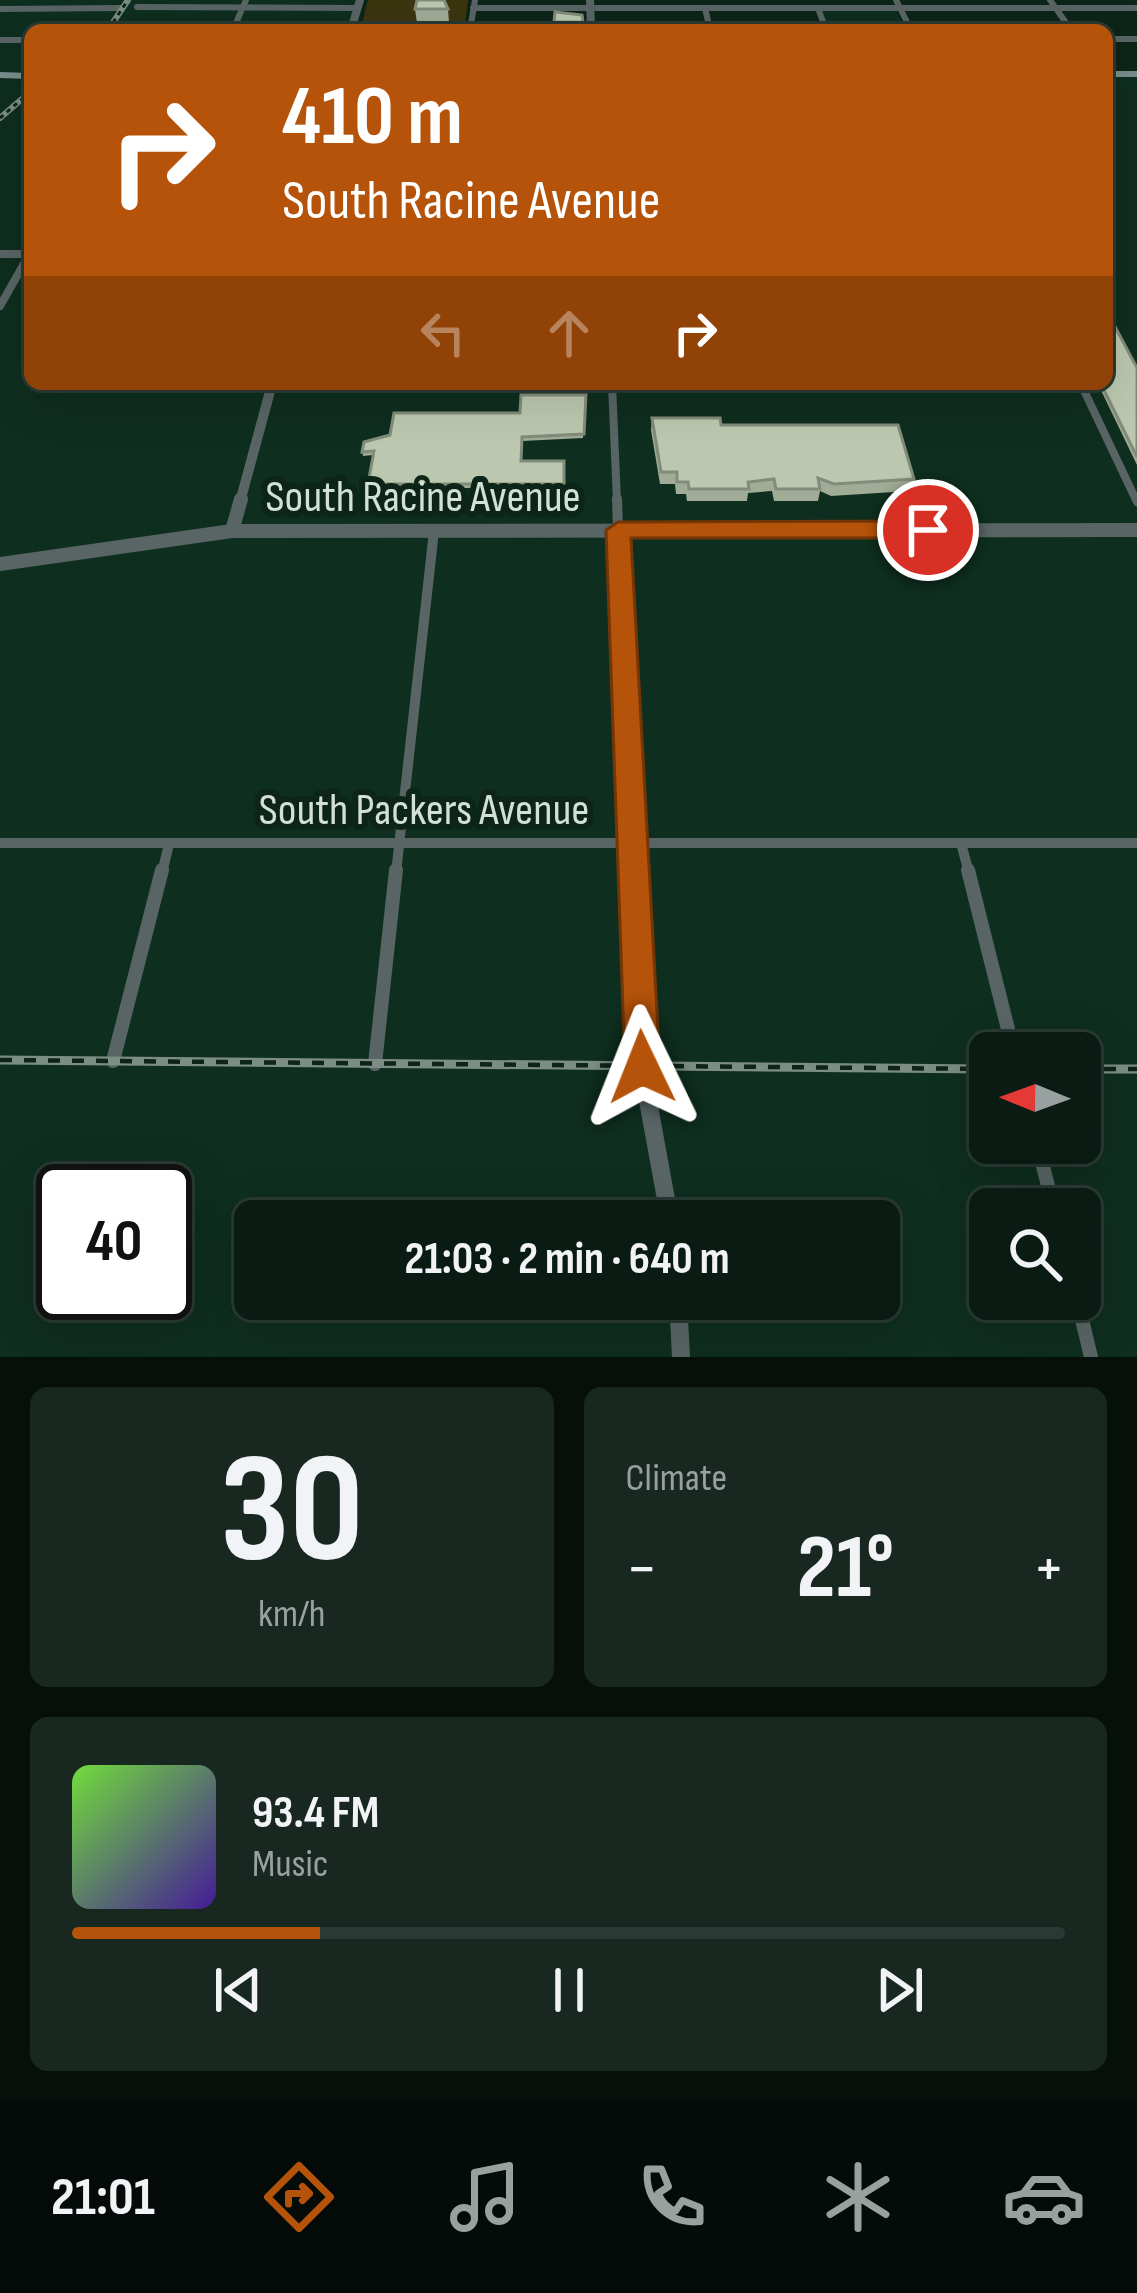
<!DOCTYPE html>
<meta charset="utf-8">
<style>
body{margin:0;font-family:"Sofia Sans Condensed",sans-serif;background:#182821;color:#f1f3f6;height:100vh;display:flex;flex-direction:column;font-size:45px;white-space:nowrap}
*{box-sizing:border-box;margin:0}
p{font-size:39px;color:#99a1a0}
.icon{flex:none;width:66px;height:66px;fill:none;stroke:currentColor;stroke-width:2;stroke-linecap:round;stroke-linejoin:round}
.map{position:relative;height:1357px;overflow:hidden}
.drawer{display:flex;flex-direction:column;gap:30px;padding:30px;background:#060f0a;flex:1}
.drawer>*{flex:none}
.banner{position:absolute;left:24px;top:24px;width:1089px;height:366px;border-radius:18px;box-shadow:0 12px 48px #0002,0 0 0 3px #2a3933;background:#b45309;color:#fff;overflow:hidden}
.needle{width:78px;rotate:271deg}
.controls{position:absolute;left:969px;top:1032px;display:grid;gap:24px}
.controls a{display:grid;place-items:center;width:132px;height:132px;border-radius:18px;background:#0a1b13;box-shadow:0 12px 48px #0002,0 0 0 3px #2a3933;font-size:60px}
.speed{position:absolute;left:36px;top:1164px;display:flex;gap:24px;font-size:60px;font-weight:700;text-align:center}
.speed>*{display:grid;place-content:center;width:156px;height:156px;border-radius:50%;background:#0a1b13;box-shadow:0 12px 48px #0002,0 0 0 3px #2a3933;line-height:1}
.speed .limit{border:6px solid #111;border-radius:18px;background:#fff;color:#111}
.pin{position:absolute;display:grid;place-items:center;width:102px;height:102px;color:#fff;margin:-51px;border:6px solid #fff;border-radius:50%;box-shadow:0 3px 12px #0007}
.me{position:absolute;width:132px;margin:-66px;rotate:358deg;stroke-linejoin:round;filter:drop-shadow(0 0 9px #0008)}
.turn{display:flex;align-items:center;gap:42px;height:252px;padding:0 60px;font-size:54px}
.turn .icon{width:156px;height:156px;stroke-width:2.5}
.turn b{display:block;font-size:84px;line-height:102px}
.lanes{display:flex;align-items:center;height:114px;padding:0 60px;background:#0003;justify-content:center;gap:60px;direction:ltr}
.lanes .off{opacity:.35}
.big{font-size:90px;font-weight:700;line-height:1.1}
.drawer .widget{flex:1;display:flex;flex-direction:column;justify-content:center;gap:18px;min-width:0;padding:0 42px;border-radius:18px;background:#182821}
.drawer .dial{align-items:center;gap:0}
.dial b{font-size:156px;line-height:1}
.song{display:flex;align-items:center;gap:36px}
.cover{width:144px;height:144px;border-radius:18px;background:linear-gradient(135deg,hsl(100 70% 55%),hsl(260 70% 35%))}
.played{height:12px;border-radius:6px;background:linear-gradient(90deg,#b45309 25%,#2a3933 25%)}
.keys{display:flex;justify-content:space-around;direction:ltr}
.heat{display:flex;justify-content:space-between;align-items:center;font-size:66px;direction:ltr}
.drawer .tiles{flex:1;display:grid;gap:30px;grid-template-columns:1fr 1fr}
.widget:last-child{grid-column:span 2}
.trip{position:absolute;left:234px;top:1200px;width:666px;height:120px;border-radius:18px;background:#0a1b13;box-shadow:0 12px 48px #0002,0 0 0 3px #2a3933;font-weight:700;line-height:120px;text-align:center}
.dock{display:flex;height:192px;justify-content:space-around;align-items:center;background:#040b08;color:#99a1a0}
.dock .icon{width:84px;height:84px}
.dock .active{color:#b45309}
.dock b{font-size:54px;color:#f1f3f6}
.map>svg:first-child{display:block}
</style>
<div class="map">
<svg width="1137" height="1357" viewBox="0 0 1137 1357">
<rect width="100%" height="100%" fill="#0d2419"/>
<path fill="#0e2e1f" fill-rule="evenodd" d="M0 0H361L352 30H30V384H1107V77H1137V1357H0ZM990 1053H1080V1143H990ZM63 1191H165V1293H63ZM990 1209H1080V1299H990ZM255 1221H879V1299H255Z
M821 10H895L905 30H829Z"/>
<path fill="#3b3510" d="M368 0H468L465 23H362Z"/>
<g fill="none" stroke-linecap="round" stroke-linejoin="round">
<path stroke="#586564" stroke-width="6" d="M896 0 911 30
M1050 0 1071 30
M137 7 358 8
M473 8H1137
M705 8 710 30
M818 8 826 30
M0 9 120 8
M233 30 246 0
M470 30 475 0
M1107 39H1137
M0 40H30"/>
<path stroke="#586564" stroke-width="8" d="M0 254H30
M0 306 30 253
M612 384 617 502
M1081 384 1137 502"/>
<path stroke="#586564" stroke-width="10" d="M617 499 618 530
M0 843H1137
M961 843 969 873
M162 873 169 844
M396 873 434 531"/>
<path stroke="#586564" stroke-width="14" d="M968 870 1014 1053
M113 1061 162 870
M375 1064 396 870
M1037 1143 1054 1209
M1077 1299 1091 1357"/>
<path stroke="#586564" stroke-width="8" d="M590 0 591 30
M351 30 360 0"/>
<path stroke="#586564" stroke-width="10" d="M240 502 272 384"/>
<path stroke="#586564" stroke-width="14" d="M618 530 633 873
M232 531 241 499
M0 564 232 531 1137 530"/>
<path stroke="#586564" stroke-width="18" d="M633 870 642 1068 670 1221
M678 1299 681 1357"/>
<path fill="#788e8c" fill-rule="evenodd" d="M1107 71H1137V77H1107Z
M0 72 30 73V79L0 78Z"/>
<g stroke="#7b8d84" stroke-width="6">
<path id="rail-far1" d="M108 30 128 0
M0 118 30 92"/>
</g>
<g stroke="#7b8d84" stroke-width="9">
<path id="rail" d="M0 1060 990 1069
M1080 1069H1137"/>
</g>
<use href="#rail-far1" stroke="#0d2419" stroke-width="3" stroke-dasharray="4.5" stroke-linecap="butt"/>
<use href="#rail" stroke="#0d2419" stroke-width="4.5" stroke-dasharray="12" stroke-linecap="butt"/>
</g>
<path fill="#a1ac96" d="M415 9H448L449 22 417 23Z
M555 12 582 15 583 26H554Z
M1137 368V465L1098 384H1107Z
M586 395 583 438 522 441 521 461H564V488H369L373 455 363 456 362 452Z
M652 418 721 425 914 479 910 491 831 496 820 491 818 501H774L772 491 748 493 747 501H687L686 494H676L675 484H660L651 430Z"/>
<path fill="#bbc8af" stroke="#838c7a" stroke-width="3" d="M417 0H444L448 9H415Z
M555 12 582 15 583 22H554Z
M1107 321H1112L1137 368V457L1101 384H1107Z
M521 395H586L584 434 522 437 521 461H564V484H368L374 451 362 452 364 442 390 435 394 413H520Z
M652 418H720L721 425H898L914 479 834 484 818 478 820 489H776L774 479 748 482 749 489H689L688 482H677V472H661Z"/>
<path fill="#b45309" stroke="#753606" stroke-width="3" d="M928 521 940 530 928 538H631L660 1067 655 1080 642 1085 630 1080 625 1067 606 530 618 522Z"/>
<g text-anchor="middle" stroke-width="12" stroke-linejoin="round" paint-order="stroke">
<g font-size="45" fill="#d2e0d8" stroke="#0d2419">
<text x="423" y="511">South Racine Avenue</text>
<text x="424" y="824">South Packers Avenue</text>
</g>
</g>
</svg>
<div class="controls">
<a><svg class="needle" viewBox="-14 -14 28 28"><path d="M0-13l5 13h-10z" fill="#e53935"/><path d="M0 13l5-13h-10z" fill="#99a1a0"/></svg></a>
<a><svg class="icon" aria-label="search" viewBox="0 0 24 24"><circle cx="10" cy="10" r="6"/><path d="M15 15l6 6"/></svg></a>
</div>
<div class="speed"><div class="limit">40</div></div>
<div class="pin" style="left:928px;top:530px;background:#d93025"><svg class="icon" aria-label="arrive" viewBox="0 0 24 24"><path d="M6 21V4h12l-3 4 3 4H6"/></svg></div>
<svg class="me" style="left:642px;top:1067px" viewBox="-20 -20 40 40"><path d="M0-17L14 15 0 8-14 15z" fill="#b45309" stroke="#fff" stroke-width="4"/></svg>
<div class="trip">21:03 · 2 min · 640 m</div>
<div class="banner">
<div class="turn"><svg class="icon" aria-label="right" viewBox="0 0 24 24"><path d="M7 20v-9h11M14 6l5 5-5 5"/></svg><div><b>410 m</b>South Racine Avenue</div></div>
<div class="lanes"><svg class="icon off" aria-label="left" viewBox="0 0 24 24"><path d="M17 20v-9H6M10 6l-5 5 5 5"/></svg><svg class="icon off" aria-label="ahead" viewBox="0 0 24 24"><path d="M12 20V5M6 11l6-6 6 6"/></svg><svg class="icon" aria-label="right" viewBox="0 0 24 24"><path d="M7 20v-9h11M14 6l5 5-5 5"/></svg></div>
</div>
</div>
<section class="drawer">
<div class="tiles">
<div class="widget dial"><b>30</b><p>km/h</p></div>
<div class="widget"><p>Climate</p>
<div class="heat"><a>−</a><b class="big">21°</b><a>+</a></div>
</div>
<div class="widget">
<div class="song"><i class="cover"></i><div><b>93.4 FM</b><p>Music</p></div></div>
<div class="played"></div>
<div class="keys"><svg class="icon" aria-label="previous" viewBox="0 0 24 24"><path d="M18 5L8 12l10 7zM5 5v14"/></svg><svg class="icon" aria-label="pause" viewBox="0 0 24 24"><path d="M8 5v14M16 5v14"/></svg><svg class="icon" aria-label="next" viewBox="0 0 24 24"><path d="M6 5l10 7-10 7zM19 5v14"/></svg></div>
</div>
</div>
</section>
<nav class="dock">
<b>21:01</b>
<svg class="icon active" aria-label="directions" viewBox="0 0 24 24"><path d="M12 3l9 9-9 9-9-9zM9 14v-3h6M13 9l2 2-2 2"/></svg>
<svg class="icon" aria-label="music" viewBox="0 0 24 24"><path d="M9 18V5l10-2v13"/><circle cx="6" cy="18" r="3"/><circle cx="16" cy="16" r="3"/></svg>
<svg class="icon" aria-label="phone" viewBox="0 0 24 24"><path d="M5 4h4l2 5-3 2q2 4 5 5l2-3 5 2v4C11 20 4 13 5 4z"/></svg>
<svg class="icon" aria-label="climate" viewBox="0 0 24 24"><path d="M12 3v18M4 7l16 10M4 17L20 7"/></svg>
<svg class="icon" aria-label="car" viewBox="0 0 24 24"><path d="M5 17H2v-5l4-1 3-4h7l3 4 3 1v5h-3M9 17h6M6 11h13"/><circle cx="7" cy="17" r="2"/><circle cx="17" cy="17" r="2"/></svg>
</nav>
